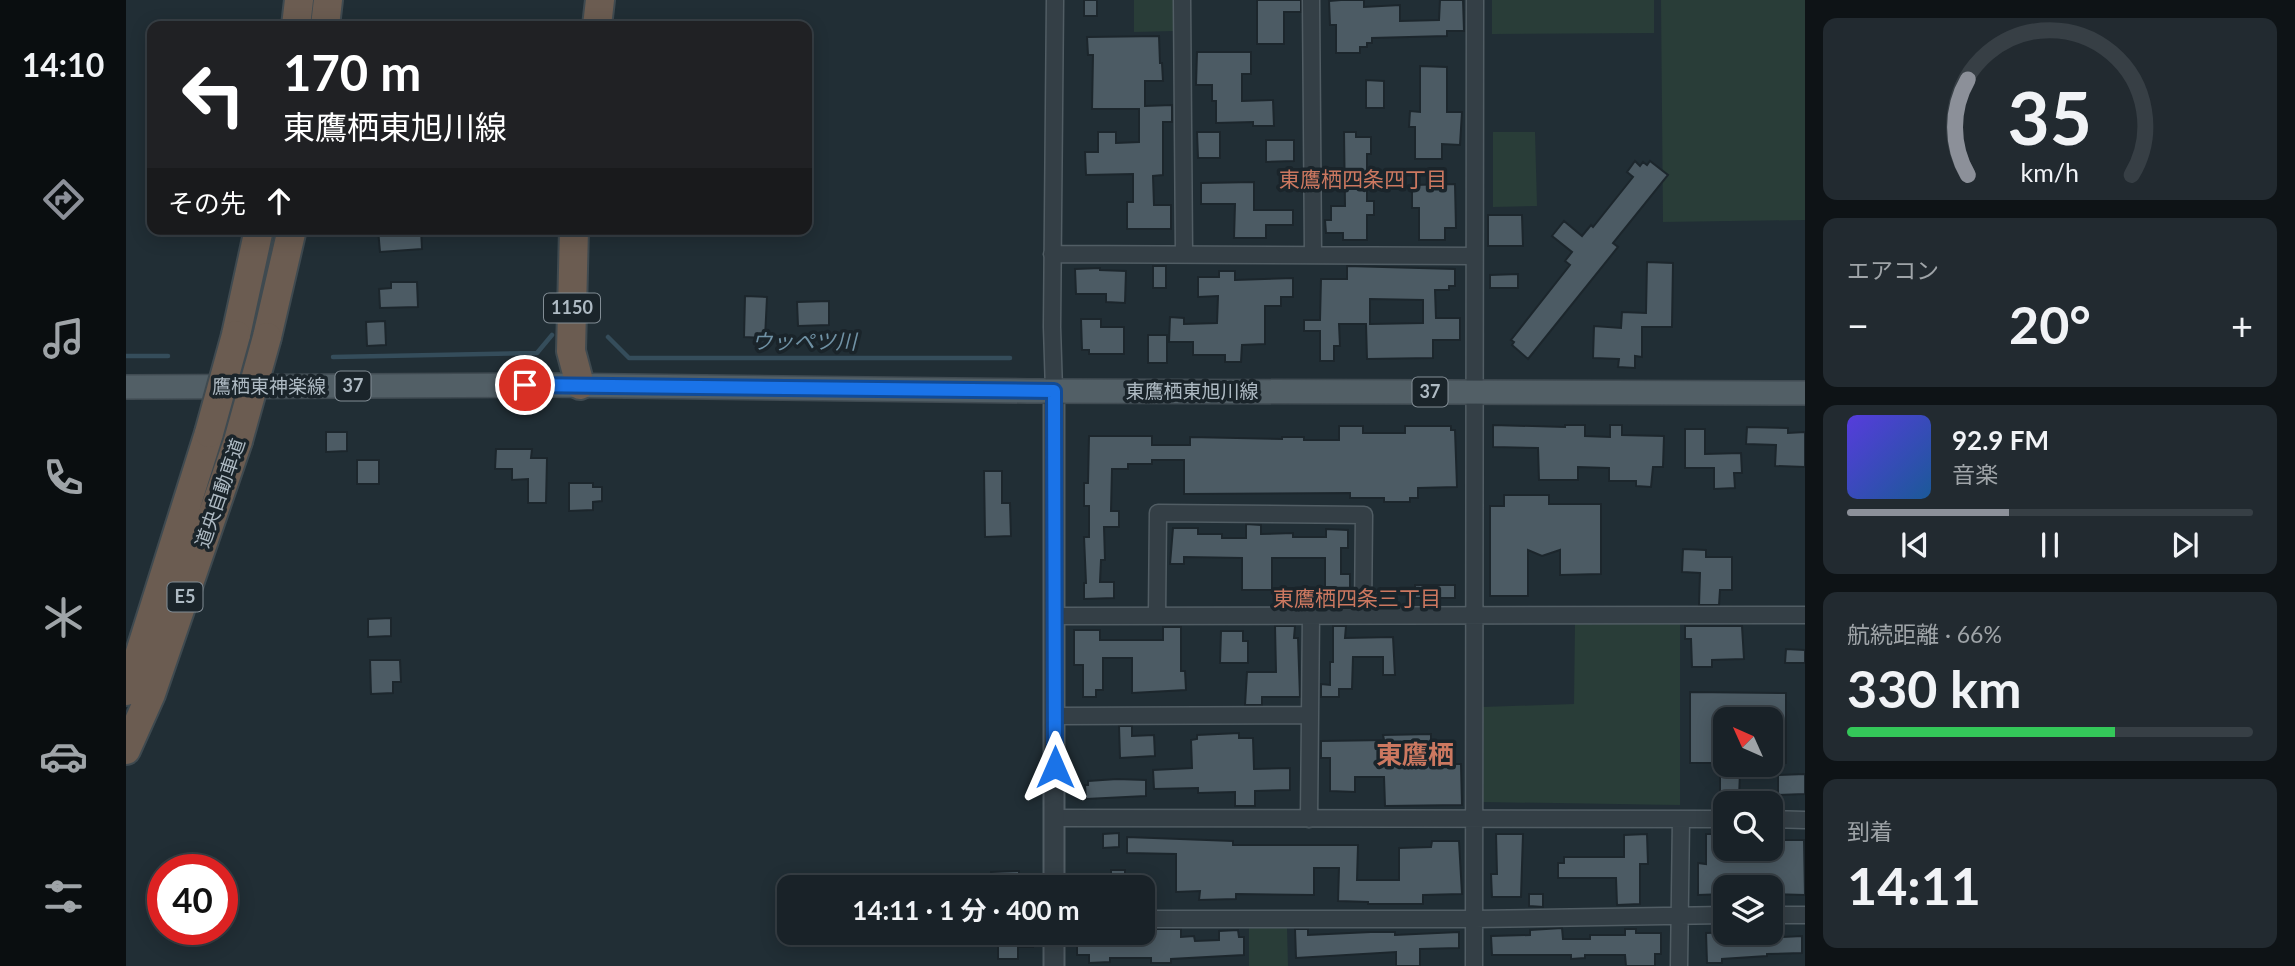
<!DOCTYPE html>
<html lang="ja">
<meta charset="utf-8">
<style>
body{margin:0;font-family:Lato,"Noto Sans JP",sans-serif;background:#222a30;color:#f1f3f6;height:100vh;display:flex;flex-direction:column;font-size:26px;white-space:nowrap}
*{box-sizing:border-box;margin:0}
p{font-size:23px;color:#9fa4a8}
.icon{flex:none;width:38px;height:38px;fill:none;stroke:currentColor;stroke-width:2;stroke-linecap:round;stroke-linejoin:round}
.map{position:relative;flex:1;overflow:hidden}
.details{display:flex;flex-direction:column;gap:18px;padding:18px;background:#0e1316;width:490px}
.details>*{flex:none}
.hud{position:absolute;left:21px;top:21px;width:665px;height:214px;border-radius:14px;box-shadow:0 4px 18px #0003,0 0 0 2px #373f45;background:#202124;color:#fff;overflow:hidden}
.needle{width:46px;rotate:315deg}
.controls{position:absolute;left:1587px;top:707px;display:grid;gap:14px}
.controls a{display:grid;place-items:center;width:70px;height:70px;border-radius:14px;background:#192228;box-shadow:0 4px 18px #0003,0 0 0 2px #373f45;font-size:35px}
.speed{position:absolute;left:21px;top:854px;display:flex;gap:14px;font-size:35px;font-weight:700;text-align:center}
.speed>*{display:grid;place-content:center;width:91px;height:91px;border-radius:50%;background:#192228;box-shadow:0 4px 18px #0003,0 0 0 2px #373f45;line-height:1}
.speed .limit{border:10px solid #d22;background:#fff;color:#111}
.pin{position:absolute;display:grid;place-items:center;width:60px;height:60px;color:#fff;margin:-30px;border:4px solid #fff;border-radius:50%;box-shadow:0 2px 7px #0007}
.me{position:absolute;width:77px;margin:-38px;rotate:0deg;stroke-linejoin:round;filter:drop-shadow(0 0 5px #0008)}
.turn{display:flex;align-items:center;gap:24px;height:147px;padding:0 21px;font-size:32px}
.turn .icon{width:91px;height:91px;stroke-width:2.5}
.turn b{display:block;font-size:49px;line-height:60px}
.then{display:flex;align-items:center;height:66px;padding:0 21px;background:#0003;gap:14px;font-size:26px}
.big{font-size:52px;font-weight:700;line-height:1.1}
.details .tile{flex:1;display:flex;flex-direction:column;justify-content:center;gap:10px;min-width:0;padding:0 24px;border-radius:14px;background:#222a30}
.details .dial{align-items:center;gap:0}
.dial svg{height:182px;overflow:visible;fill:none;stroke:#373f45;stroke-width:7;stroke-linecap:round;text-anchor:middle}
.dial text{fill:#f1f3f6;stroke:none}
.song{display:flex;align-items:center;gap:21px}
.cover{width:84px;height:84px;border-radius:10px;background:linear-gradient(135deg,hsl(250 70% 55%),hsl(210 70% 35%))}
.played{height:7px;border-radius:4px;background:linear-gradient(90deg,#8c9099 40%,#373f45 40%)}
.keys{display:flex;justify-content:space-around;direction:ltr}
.heat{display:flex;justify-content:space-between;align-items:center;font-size:38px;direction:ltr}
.charge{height:10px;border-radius:5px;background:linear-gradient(90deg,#34c759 66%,#373f45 0)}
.trip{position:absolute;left:651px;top:875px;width:378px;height:70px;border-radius:14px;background:#192228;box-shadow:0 4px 18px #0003,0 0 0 2px #373f45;font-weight:700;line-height:70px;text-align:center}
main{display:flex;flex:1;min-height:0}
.dock{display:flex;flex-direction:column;width:126px;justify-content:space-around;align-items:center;background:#0a0e10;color:#9fa4a8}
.dock .icon{width:49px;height:49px}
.dock .on{color:#8c9099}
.dock b{font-size:32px;color:#f1f3f6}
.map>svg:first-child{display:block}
</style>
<main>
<nav class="dock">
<b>14:10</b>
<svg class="icon on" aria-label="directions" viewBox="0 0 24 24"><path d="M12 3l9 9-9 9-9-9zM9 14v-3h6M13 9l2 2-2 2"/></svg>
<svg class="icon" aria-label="music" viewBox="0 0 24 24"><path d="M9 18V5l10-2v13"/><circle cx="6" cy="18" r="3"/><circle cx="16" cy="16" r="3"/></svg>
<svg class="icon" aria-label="phone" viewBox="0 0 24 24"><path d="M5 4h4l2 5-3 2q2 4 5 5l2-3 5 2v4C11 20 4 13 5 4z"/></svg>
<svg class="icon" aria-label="climate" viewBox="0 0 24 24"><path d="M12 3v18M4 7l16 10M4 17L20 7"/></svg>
<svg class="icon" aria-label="car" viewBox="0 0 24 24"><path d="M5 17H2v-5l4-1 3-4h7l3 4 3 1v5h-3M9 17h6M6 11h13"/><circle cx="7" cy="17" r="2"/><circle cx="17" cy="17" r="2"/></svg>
<svg class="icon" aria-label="filters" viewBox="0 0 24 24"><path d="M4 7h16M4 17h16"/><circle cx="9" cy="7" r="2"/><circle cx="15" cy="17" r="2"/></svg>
</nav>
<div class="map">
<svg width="1679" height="966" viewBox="0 0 1679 966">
<rect width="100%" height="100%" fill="#212e35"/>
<path fill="#293d38" d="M1008 0H1047L1048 31 1008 32Z
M1366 0H1528V33L1366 34Z
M1535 0H1679V220L1537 222Z
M1367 132H1409L1411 206 1367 207Z
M1449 622 1554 623V805L1357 802 1356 707 1448 704Z
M1123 928H1161L1162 966H1123Z"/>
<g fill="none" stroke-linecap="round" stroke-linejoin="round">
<path stroke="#354d5b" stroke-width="4.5" d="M482 337 503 358H884
M0 356H42
M207 357 411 353 426 335"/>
</g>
<path fill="#4c5b64" stroke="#1c262c" stroke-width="2" fill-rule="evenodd" d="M958 0H971V16H958Z
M1131 0H1175V12H1158V44H1131Z
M1215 0H1238V7L1274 5V21L1313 20 1314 0H1337L1338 31H1321V36L1246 38V43H1241V47H1234V53H1210V25H1204L1203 1Z
M1033 36 1034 63H1036L1037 81H1019V106L1046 105V122H1037V175L1027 176 1028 205H1045V229H1001V202H1007V174L960 175 959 152H972V132H990V143L1013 142V109H966L967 55H962L961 37Z
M1071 52H1125V74H1116V101L1147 100 1148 126H1127V122L1090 123V101H1086V85H1070Z
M1294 66 1321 67V112H1336L1334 145 1316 144V159H1289V127H1283L1284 111 1294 112Z
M1240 80 1258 81V108H1240Z
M1071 132H1094V158H1072Z
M1218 132H1230V137H1245V154H1241V201H1248V215H1241V240H1217V233H1200L1199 220H1205V206H1219Z
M1140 140H1168V161L1140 162Z
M1509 161 1514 166 1517 162 1521 165 1524 161 1542 175 1487 243 1492 247 1402 359 1386 345 1388 342 1385 340 1444 265 1439 261 1446 252 1426 236 1438 221 1456 236 1465 225 1467 227 1507 177 1501 172Z
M1128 182V210H1167V225H1140V238H1108L1109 204H1075V183Z
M1329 184 1330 228H1319V240H1293V208H1286V185Z
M1362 215H1396L1397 246H1362Z
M252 229H295L296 249 254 252Z
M1521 262 1547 263 1546 327H1516V357L1509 356V368L1492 367 1493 359 1467 358 1468 326 1495 328 1496 312 1520 313Z
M1027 266H1040V288H1027Z
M1221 266 1329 269V286H1323V290H1309L1310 318H1334V340H1307V358L1241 359 1240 324H1213L1214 346H1208V361H1194V331H1178V320H1194L1195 279H1221ZM1244 299 1297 300V323L1244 324Z
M974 268V270L1000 271 999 303 980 302V294H950L949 269Z
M1093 271H1109V280L1167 278V297H1155V306H1139V344L1116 345 1115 362H1099V355H1067V342H1043L1044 317 1058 318V324L1091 323 1092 296 1072 297V277H1093Z
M1392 274V288H1364V275Z
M265 282H291L292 307 254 308 253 289 265 288Z
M619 296 641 297 639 338 618 337Z
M703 301V325L672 326 671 302Z
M955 319H975V327H998V354H963V350H956Z
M259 321 260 345 241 346 240 322Z
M1022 335H1041V363H1022Z
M1367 425 1439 427V425H1459V436L1484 437V425H1496V435L1538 436 1537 467H1527L1525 487 1510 486V481H1483V468L1452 467V480H1413L1412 448 1367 447Z
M1213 426H1237V433H1279V426H1325V430H1329L1331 487 1292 488V498H1284V502H1258V498H1224V493L1058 494V460H1026V464H1002V469H986L985 511H993V527H978L979 560H975L974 582H988V598L958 599V583H960L958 537H963V506H958V483H962L963 436H1026V445H1064V437L1156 439V437H1178V440H1213Z
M1621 427 1662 428V433L1679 432V467L1649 466 1650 445 1620 444Z
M1559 429H1579V454L1615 453 1616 473H1608L1609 488 1588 489V468H1559Z
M200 432H221V451L200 452Z
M370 449H406L405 458H421L420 503H402V479L386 480V469H369Z
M231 460H253V484H231Z
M858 471H876V503H884L885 536 859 537Z
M443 483H467V487H476V501L467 502V510L443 511Z
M1378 495H1423V504H1475V574L1434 575V550L1416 556 1402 550V596H1364V506H1378Z
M1120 524 1135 525V534L1167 533V537H1200V529L1222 530V548H1215V574H1224V591L1199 592V558H1146V590H1116V558L1058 557V564H1044L1047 528H1072V534H1096V538H1120Z
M1557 549 1580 550V557H1606V590H1594L1593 605H1573L1574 573 1556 572Z
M1289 585H1329V598H1289Z
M265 618V636L242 637V619Z
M1149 626H1169L1168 638H1172L1174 697H1136V705H1119L1121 672H1150Z
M1207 626H1220L1219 638 1267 637 1269 675H1257V657H1227L1226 689H1213V697H1195V684L1204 685V662H1207Z
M1559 626H1616L1618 659 1586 660V667H1566L1565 639H1559Z
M1037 627H1055V671H1059L1060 690 1006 693V658H977V690H970V697H957V665H948V630H974V640H1037Z
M1095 631H1117V641H1122V663H1094Z
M1660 649 1679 650V663H1659Z
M244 660H274L275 682H267V693L245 694Z
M1564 692 1660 693V763H1645V719H1600V763H1564Z
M993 726H1006V736L1028 735 1029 756 994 758Z
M1113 733V738H1127L1128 769 1164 768V790L1129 791V806H1109V792L1072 793V788L1028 789 1027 770 1066 768 1065 740 1071 739V735Z
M1305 734V742L1319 750 1321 755 1322 764H1335L1336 805 1259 806 1258 777H1229V792L1204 791V758H1195V741L1258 740 1257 735Z
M1594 771 1614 772 1613 798H1594Z
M1679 774V794L1652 795V775Z
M991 779 1020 780V796L960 799 959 785H962V781Z
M993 833V847L977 848V834Z
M1370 834H1397L1395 897H1366L1365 874H1371Z
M1521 834 1522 864H1514V904L1491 905 1490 878H1432V863H1438V857H1498V835Z
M1580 834H1598V849H1645V840H1678L1679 895 1645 894V887H1600V894L1572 895V863L1580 864Z
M1001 837 1107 841V845H1232L1231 880H1273V848L1305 847 1306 841H1333L1336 894 1297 895V904H1242V902L1212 901 1213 868H1188V895L1110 894V899L1073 900 1074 891 1050 892V854L1001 853Z
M985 870H999V887H969V874H985Z
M893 871V887H865V872Z
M1403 894H1417V907L1403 906Z
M1436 928 1437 939H1464V935H1499V929H1510V933H1535V954H1529V966H1500L1499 955H1459V958L1445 959V955H1366L1365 936 1404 935V930Z
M1024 929H1055V937L1068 936 1069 941 1093 940V931L1112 930 1113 937H1118V955L1045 959V963H1025V958H984V962L963 963V955H951V937H959V933L1024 934Z
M1169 929H1182V935L1245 932H1269V935L1333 932V948L1294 949V966H1270V952L1170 958Z
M1645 931H1657V937L1676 936V953L1641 954V956L1596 959V963H1581L1580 933Z
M872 933H908L907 947H892V959H872Z"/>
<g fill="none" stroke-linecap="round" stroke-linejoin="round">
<g stroke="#515d64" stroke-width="19">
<path id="minor" d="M1056 0 1058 253
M1185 0 1187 253
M926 254 1347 256
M928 391 926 327 929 0
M1031 615 1032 513 1238 515 1237 614
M928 616 1679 615
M929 716 1184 715
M929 818 1600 819
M1183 819 1185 614
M1645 819 1679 820
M1645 915H1679
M1017 919H1348L1600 915
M1348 966 1349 0
M1553 966 1555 819"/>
</g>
<g stroke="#515d64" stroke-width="23">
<path id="tertiary" d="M928 887V391
M928 933V966"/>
</g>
<g stroke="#404b52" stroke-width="26">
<path id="primary" d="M0 387 421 385 902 391 1679 393"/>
</g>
<g stroke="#3f4a50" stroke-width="32">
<path id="motorway" d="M170 26 173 0
M199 26 202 0
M471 26 474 0
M448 229 445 351 454 385
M110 335 133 229
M141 337 166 229
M0 691 10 665 83 433
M0 750 25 694 112 441"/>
</g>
<use href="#minor" stroke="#343f46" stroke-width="16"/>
<use href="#tertiary" stroke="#343f46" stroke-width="19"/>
<use href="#primary" stroke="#525f66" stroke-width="23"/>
<use href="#motorway" stroke="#6b5c51" stroke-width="28"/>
<g stroke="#3f4a50" stroke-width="32" stroke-linecap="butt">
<path id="motorway-bridge" d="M83 433 110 335
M112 441 141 337"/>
</g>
<use href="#motorway-bridge" stroke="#6b5c51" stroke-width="28"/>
</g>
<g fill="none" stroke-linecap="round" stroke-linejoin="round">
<g stroke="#114b97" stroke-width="18">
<path id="route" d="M399 385 928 391 929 767"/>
</g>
<use href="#route" stroke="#1a73e8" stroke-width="12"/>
</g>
<g text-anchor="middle" stroke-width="7" stroke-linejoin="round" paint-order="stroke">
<g fill="#1a242a" stroke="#828d95" stroke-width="2">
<rect x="418" y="293.5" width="56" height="29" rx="5"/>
<rect x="209.5" y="371.5" width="35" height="29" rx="5"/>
<rect x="1286.5" y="377.5" width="35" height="29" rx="5"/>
<rect x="41.5" y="582.5" width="35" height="29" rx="5"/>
</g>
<g font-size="18" font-weight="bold" fill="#aebac3">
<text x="446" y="314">1150</text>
<text x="227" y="392">37</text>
<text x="1304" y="398">37</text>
<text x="59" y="603">E5</text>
</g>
<g font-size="19" fill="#aebac3" stroke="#1a242a">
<text x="143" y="393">鷹栖東神楽線</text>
<text x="1066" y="398">東鷹栖東旭川線</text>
<text transform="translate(94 493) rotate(-71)" y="7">道央自動車道</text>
</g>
<g font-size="21" fill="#cc7860" stroke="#1a242a">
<text x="1237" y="187">東鷹栖四条四丁目</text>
<text x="1231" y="606">東鷹栖四条三丁目</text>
</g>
<g font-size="21" font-style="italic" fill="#7092a5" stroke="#1a242a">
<text x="678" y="349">ウッペツ川</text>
</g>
<g font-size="26" font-weight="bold" fill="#cc7860" stroke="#1a242a">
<text x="1289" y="764">東鷹栖</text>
</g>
</g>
</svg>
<div class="controls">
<a><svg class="needle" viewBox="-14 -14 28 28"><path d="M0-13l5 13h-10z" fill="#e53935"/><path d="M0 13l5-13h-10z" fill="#9fa4a8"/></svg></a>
<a><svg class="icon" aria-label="search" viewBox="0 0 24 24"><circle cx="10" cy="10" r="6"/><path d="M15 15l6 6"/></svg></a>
<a><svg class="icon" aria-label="layers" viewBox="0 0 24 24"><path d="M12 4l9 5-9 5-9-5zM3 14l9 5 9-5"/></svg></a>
</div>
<div class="speed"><div class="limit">40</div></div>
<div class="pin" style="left:399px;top:385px;background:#d93025"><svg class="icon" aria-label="arrive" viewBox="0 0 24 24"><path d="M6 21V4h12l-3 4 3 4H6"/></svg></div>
<svg class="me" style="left:929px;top:767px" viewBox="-20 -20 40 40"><path d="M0-17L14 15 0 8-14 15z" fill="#1a73e8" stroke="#fff" stroke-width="4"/></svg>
<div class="trip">14:11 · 1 分 · 400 m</div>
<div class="hud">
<div class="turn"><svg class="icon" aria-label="left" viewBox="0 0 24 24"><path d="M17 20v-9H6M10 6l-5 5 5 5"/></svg><div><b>170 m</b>東鷹栖東旭川線</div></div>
<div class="then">その先<svg class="icon" aria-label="ahead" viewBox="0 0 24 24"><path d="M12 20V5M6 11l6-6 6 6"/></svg></div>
</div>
</div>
<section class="details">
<div class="tile dial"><svg viewBox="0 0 100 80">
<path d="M14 69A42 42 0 1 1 86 69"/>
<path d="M14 69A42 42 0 0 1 14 27" stroke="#8c9099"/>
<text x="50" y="56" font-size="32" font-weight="700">35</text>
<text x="50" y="72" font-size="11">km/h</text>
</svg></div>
<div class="tile"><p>エアコン</p>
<div class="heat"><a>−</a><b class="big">20°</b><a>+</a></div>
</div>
<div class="tile">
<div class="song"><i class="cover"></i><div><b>92.9 FM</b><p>音楽</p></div></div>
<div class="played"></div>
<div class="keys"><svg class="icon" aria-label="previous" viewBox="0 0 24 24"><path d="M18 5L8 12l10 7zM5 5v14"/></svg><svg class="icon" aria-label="pause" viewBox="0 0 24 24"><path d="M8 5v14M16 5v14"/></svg><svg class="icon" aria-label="next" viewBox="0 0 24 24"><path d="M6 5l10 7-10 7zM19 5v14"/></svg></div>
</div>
<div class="tile"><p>航続距離 · 66%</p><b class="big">330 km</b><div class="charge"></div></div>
<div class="tile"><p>到着</p><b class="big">14:11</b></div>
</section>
</main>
